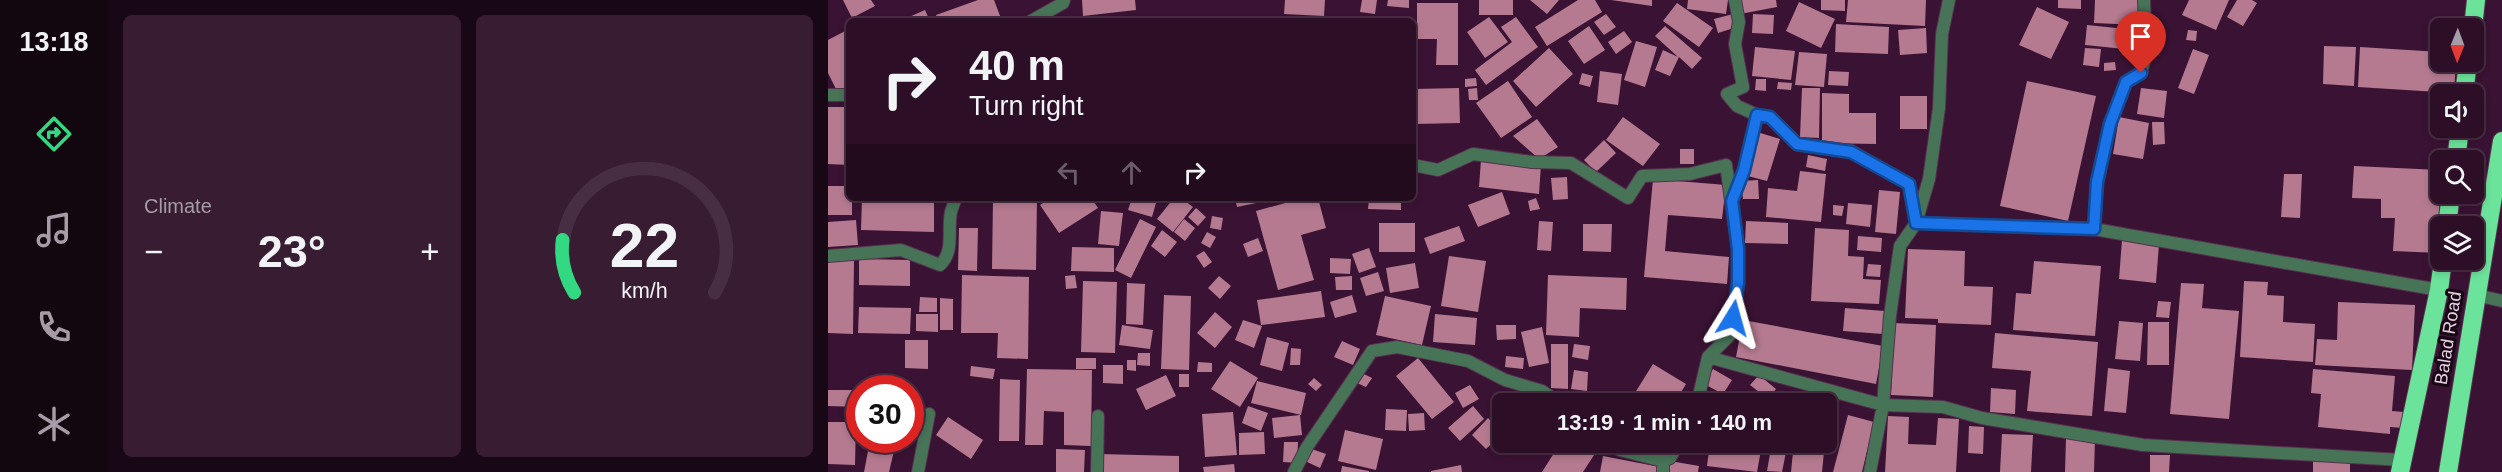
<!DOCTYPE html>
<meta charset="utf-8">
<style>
body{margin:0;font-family:Arial,sans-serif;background:#381c32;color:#f1f3f6;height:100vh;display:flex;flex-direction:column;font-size:22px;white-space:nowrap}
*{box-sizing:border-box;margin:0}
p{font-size:20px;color:#a69ca7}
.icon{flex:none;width:33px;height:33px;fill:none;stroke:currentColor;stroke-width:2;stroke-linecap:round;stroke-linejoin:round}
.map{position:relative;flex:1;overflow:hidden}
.sheet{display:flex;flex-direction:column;gap:15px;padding:15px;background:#180815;width:720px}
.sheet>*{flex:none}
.top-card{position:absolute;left:18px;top:18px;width:570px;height:183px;border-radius:9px;box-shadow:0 3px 9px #0003,0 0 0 2px #482e43;background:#2c0e26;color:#f1f3f6;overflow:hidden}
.needle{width:39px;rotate:181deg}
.fabs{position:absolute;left:1602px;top:18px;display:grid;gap:12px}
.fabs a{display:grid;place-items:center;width:54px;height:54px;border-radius:9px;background:#2c0e26;box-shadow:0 3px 9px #0003,0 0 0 2px #482e43;font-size:30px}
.speed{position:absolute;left:18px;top:375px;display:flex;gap:12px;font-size:30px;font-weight:700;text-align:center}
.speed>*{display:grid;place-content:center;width:78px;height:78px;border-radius:50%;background:#2c0e26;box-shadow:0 3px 9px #0003,0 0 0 2px #482e43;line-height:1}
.speed .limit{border:9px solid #d22;background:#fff;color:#111}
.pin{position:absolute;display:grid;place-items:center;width:51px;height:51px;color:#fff;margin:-62px -26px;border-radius:50% 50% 50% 0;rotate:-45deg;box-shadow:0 0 6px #0007}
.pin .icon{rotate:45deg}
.me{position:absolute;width:66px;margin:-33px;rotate:8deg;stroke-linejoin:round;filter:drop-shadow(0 0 4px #0008)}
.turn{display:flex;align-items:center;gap:21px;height:126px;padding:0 24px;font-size:27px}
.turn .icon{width:78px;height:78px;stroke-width:2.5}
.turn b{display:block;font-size:42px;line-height:51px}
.lanes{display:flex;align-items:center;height:57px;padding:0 24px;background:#0003;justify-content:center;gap:30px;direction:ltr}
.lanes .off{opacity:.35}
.big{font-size:45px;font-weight:700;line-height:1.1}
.sheet .widget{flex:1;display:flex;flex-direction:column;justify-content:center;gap:9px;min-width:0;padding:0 21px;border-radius:9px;background:#381c32}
.sheet .dial{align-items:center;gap:0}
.dial svg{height:156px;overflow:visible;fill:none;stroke:#482e43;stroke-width:7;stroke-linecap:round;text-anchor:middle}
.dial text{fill:#f1f3f6;stroke:none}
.heat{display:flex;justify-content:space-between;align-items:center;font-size:33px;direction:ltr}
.sheet .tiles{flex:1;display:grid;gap:15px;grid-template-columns:repeat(2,1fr)}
.trip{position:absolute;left:664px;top:393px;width:345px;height:60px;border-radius:9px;background:#2c0e26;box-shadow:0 3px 9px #0003,0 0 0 2px #482e43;font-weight:700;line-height:60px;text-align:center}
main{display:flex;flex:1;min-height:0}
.menu{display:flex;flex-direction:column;width:108px;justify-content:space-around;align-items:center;background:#12060f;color:#a69ca7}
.menu .icon{width:42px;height:42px}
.menu .current{color:#32d882}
.menu b{font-size:27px;color:#f1f3f6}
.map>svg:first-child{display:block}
</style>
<main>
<nav class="menu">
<b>13:18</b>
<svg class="icon current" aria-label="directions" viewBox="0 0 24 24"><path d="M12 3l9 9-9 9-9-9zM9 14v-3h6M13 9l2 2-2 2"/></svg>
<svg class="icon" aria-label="music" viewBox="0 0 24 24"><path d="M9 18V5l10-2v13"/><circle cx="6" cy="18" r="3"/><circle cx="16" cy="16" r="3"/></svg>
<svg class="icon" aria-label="phone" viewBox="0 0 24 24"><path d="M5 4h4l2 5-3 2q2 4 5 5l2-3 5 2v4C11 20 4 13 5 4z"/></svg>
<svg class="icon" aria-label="climate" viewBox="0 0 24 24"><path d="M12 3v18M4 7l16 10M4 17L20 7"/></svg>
</nav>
<section class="sheet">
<div class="tiles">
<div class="widget"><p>Climate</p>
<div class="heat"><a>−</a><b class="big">23°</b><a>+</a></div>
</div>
<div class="widget dial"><svg viewBox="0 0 100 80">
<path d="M14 69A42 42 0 1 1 86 69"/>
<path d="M14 69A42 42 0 0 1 8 42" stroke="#32d882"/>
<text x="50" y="56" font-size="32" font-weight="700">22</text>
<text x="50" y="72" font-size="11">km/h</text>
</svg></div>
</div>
</section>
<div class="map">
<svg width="1674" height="472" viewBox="0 0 1674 472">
<rect width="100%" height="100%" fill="#3a1233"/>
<path fill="#b57a90" d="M15 0H43L47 6 24 18Z
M150 0H166L174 21H110L108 15Z
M254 0H307L308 10 255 16Z
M457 0H497L496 16 456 14Z
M534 0H549L547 14 532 12Z
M560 0H581V8L559 6Z
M651 0H685V15H651Z
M702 0H731L719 14Z
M750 0H767L774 12 719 46 707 27Z
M783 0H824V6Z
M860 0H900L898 14 859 9Z
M909 0H948L949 7 912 14Z
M993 0H1017V11L993 10Z
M1020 0H1098L1097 26 1018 22Z
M1230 0H1253V9L1230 8Z
M1267 0H1312L1311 25 1266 23Z
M1361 0H1401L1388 30 1354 15Z
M1409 0H1424L1429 3 1415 26 1399 17Z
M971 2 1007 19 993 48 958 31Z
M589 3H630V65H608L609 39H589Z
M849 3 885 28 871 47 835 21Z
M1209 7 1241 22 1223 59 1191 45Z
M97 10 102 21H72Z
M778 14 788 27 776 35 766 22Z
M905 14 909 27 890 33 886 19Z
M925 14 946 15 945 34 924 33Z
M661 17 680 42 657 58 639 32Z
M688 17 710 47 658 85 647 70 684 42 673 27Z
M1008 24 1061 27 1060 54 1007 52Z
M1259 25 1308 30 1306 50 1257 45Z
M761 26 777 50 756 64 740 41Z
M837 26 874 58 864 69 851 57 842 76 827 70 835 50 850 57 827 36Z
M1098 28 1099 53 1072 55 1070 30Z
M21 29V87L10 93 0 73V40Z
M1360 30 1369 31 1368 41 1358 40Z
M796 31 804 42 788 54 780 42Z
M808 41 829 47 817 87 796 80Z
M1496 46 1528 47 1526 86 1495 84Z
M927 47 967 51 963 80 924 76Z
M1532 47 1612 52V62H1628L1626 93 1530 87Z
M721 48 745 74 708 107 685 81Z
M1257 48 1273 49 1271 67 1255 65Z
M1365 49 1381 55 1366 94 1350 88Z
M971 52 999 54 996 87 967 85Z
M1287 62 1288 70 1276 71V63Z
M772 71 794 74 790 105 769 102Z
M1001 71 1021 72 1020 86 1000 85Z
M754 73 765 76 762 87 751 84Z
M648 78 649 86 637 87V79Z
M928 79H938V91L927 90Z
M680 81 704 117 673 138 648 103Z
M1199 81 1268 96 1240 221 1172 206Z
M950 82 964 83 963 90 949 89Z
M631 88 632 123 587 124 586 89Z
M649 88 650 100H641L640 89Z
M974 88H992L991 138 972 137Z
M1313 88 1339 91 1336 118 1309 114Z
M994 93 1021 94V113H1048V144L994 143Z
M1072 96H1099V129H1072Z
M0 107H21V165L0 164Z
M795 117 832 144 815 166 778 140Z
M1291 117 1321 123 1315 159 1285 154Z
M709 119 730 147 711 159 685 136Z
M1324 122H1336L1337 144 1325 145Z
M929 132 952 139 939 181 916 175Z
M776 140 788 153 768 172 756 160Z
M852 149H866V164H852Z
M980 155 999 159 997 171 978 167Z
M653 160 713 165 711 194 651 187Z
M1526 166 1612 170 1611 253 1565 251 1567 218H1553V199L1524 198Z
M972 171 998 174 993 222 938 217 940 188 969 191Z
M1456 174H1474L1472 218 1453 217Z
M739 177 740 199 725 200 723 178Z
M825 179 898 185 894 219 840 215 837 251 901 257 899 284 816 277Z
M930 180 931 199H915L913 181Z
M0 186H21V198H24V215H0Z
M1051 190 1072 192 1068 234 1047 232Z
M674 192 682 214 650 227 640 205Z
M34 198H106V232L33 230Z
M165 198H209L208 270 164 269Z
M223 198H263L270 208 231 233 212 205Z
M304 198 328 203 324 217 300 210Z
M346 198H353L365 207 345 232 329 219Z
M407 198H447V199L409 207Z
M475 198H490L498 228 473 235 486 280 450 290 428 211Z
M541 198H573V210L540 209Z
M708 198 712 209 702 211 700 201Z
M1020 203 1044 205 1042 227 1018 224Z
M1005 205 1016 206 1014 216 1005 215Z
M368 208 378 217 370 226 360 217Z
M273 211 295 213 291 246 270 244Z
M384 216 395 218 393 230 382 228Z
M312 219 328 227 303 278 287 270Z
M356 219 367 228 357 241 346 232Z
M28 220 30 245 0 247V222Z
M711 221 725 222 723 251 709 250Z
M918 221 960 223V244L917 243Z
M551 223H587V252H551Z
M755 224H784L783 252 755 251Z
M631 226 637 241 602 254 596 238Z
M131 228H150L149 271 130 270Z
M987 228 1021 230 1020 256 1036 257 1035 279 1053 280 1051 304 983 301Z
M334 230 349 242 337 257 323 246Z
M379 232 388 237 382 248 373 243Z
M1030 236 1054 238 1053 252 1029 250Z
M430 238 435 251 420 257 415 244Z
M1294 240 1331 244 1328 283 1291 279Z
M244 247 286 248V272L243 271Z
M541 248 548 267 531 273 524 254Z
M1080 249 1137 251 1136 286 1165 287 1163 325 1110 323V319L1077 318Z
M376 251 384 262 376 268 368 256Z
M621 256 658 261 650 312 613 306Z
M502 258 523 259 522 274 502 273Z
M31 259 82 260V286L31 285Z
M0 260 26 261 25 334 0 333Z
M1206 261 1273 266 1267 336 1185 330 1188 293 1203 294Z
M587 263 591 288 562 293 558 268Z
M1040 264 1053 265 1052 277 1038 276Z
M550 272 556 291 538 296 532 278Z
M134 275 201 277 200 359 169 358 170 333H133Z
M247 275 249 288 238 289 237 276Z
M720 275 799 278 798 310 752 308 751 337 718 335Z
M391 276 403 286 392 299 380 288Z
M524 276V290H508L507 277Z
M255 281 289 282 287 353 253 352Z
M1416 281 1440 282 1439 295 1456 296 1455 322 1487 324 1485 362 1412 357Z
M299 283 317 284 315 325 298 324Z
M1353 283 1376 284 1374 308 1411 311 1401 419 1342 414Z
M493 291 497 317 433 325 429 300Z
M336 295 363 296 361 370 333 369Z
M524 295 529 312 507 318 502 302Z
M557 296 603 306 594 345 548 335Z
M92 297 109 298V312H91Z
M112 298 125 299V330H112Z
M1330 301 1343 302 1341 318 1328 317Z
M1510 302 1587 305 1584 370 1487 365 1489 339 1509 340Z
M31 307 83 308 82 334 30 333Z
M1017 308 1057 311 1055 334 1015 331Z
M387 312 404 327 387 348 369 333Z
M88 314H110V332L88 331Z
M607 314 649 318 647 345 605 342Z
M415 320 434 326 426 348 407 340Z
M915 320 1055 346 1048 384 908 357Z
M1291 321 1315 323 1312 361 1287 359Z
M1320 322H1341V365H1319Z
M1066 323 1108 325 1105 397 1063 395Z
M294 325 325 330 322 349 291 345Z
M668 325H688V339L669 340Z
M714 327 721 363 701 367 693 332Z
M1167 333 1270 342 1264 416 1199 411 1203 371 1164 368Z
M439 337 461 343 454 371 432 365Z
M77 340H100V369L77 368Z
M514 341 532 349 525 365 506 357Z
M723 344H740V389L723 388Z
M746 344 762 346 760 360 744 357Z
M463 348 473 349 472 365H462Z
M310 353H322V366L309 365Z
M678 356 696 358 695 369 677 367Z
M248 358H268V369H248Z
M590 358 626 402 604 419 568 376Z
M299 360H308V371L299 370Z
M402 361 430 378 412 407 383 389Z
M370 362 384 363V372H369Z
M825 364 858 384 846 404H800Z
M275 365H295V384L275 383Z
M143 366 167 369 165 379 142 376Z
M1280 368 1302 371 1298 413 1276 411Z
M199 369 264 370 263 446 236 445V412L216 411 215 445H197Z
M885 369 904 380 895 394 876 384Z
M1485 369 1567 376 1564 411 1576 412 1575 428 1562 427V434L1490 427 1493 394 1483 393Z
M746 370 760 372 759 391 743 389Z
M534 373 544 378 538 387 529 383Z
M351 374H361V387H351Z
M338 375 348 396 318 410 308 389Z
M931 375 948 389 940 399 922 385Z
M486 378 494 385 488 391 480 384Z
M172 379 192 380 191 441H171Z
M429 381 478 393 473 415 423 403Z
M642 385 651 399 635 408 627 393Z
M1163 388 1188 390 1187 414 1162 412Z
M0 390H32V407L0 406Z
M420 406 440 413 433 431 414 423Z
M645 406 656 419 632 441 620 428Z
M558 409 579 410 578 431 557 430Z
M405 412 409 455 377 457 374 414Z
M596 413 597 430 581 431 580 414Z
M472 415 474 435 446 438 444 418Z
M1020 415 1046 422 1034 472H1005Z
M1060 416 1081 417 1080 444 1108 445 1110 418 1131 419 1128 472H1057Z
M120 417 155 440 143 459 108 435Z
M660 418 675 433 658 449 644 435Z
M0 422H28L27 465 0 464Z
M1141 426 1156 427 1155 454 1140 453Z
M517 430 555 439 548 470 510 461Z
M436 432 437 454 411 455V433Z
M1174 434 1205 435 1203 472H1172Z
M1238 438 1267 439 1266 472H1237Z
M456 442H470L469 463 455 462Z
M733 442H759L770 449 755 472H714Z
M882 442 933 450 929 472 879 466Z
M944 442H960L954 472 939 471Z
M966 442H997L994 472H963Z
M41 446 66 451 61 472H36Z
M481 448 498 454 492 468 477 461Z
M228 449 257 450 256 472H228Z
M271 454 351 456V472H270Z
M1322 455H1342L1341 472H1322Z
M775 456 832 467 831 472H772Z
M842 461 871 466 870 472H840Z
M1485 461 1522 462V472H1485Z
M406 464 407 472H376L375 467Z
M633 465 634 472H603V471Z
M514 466 541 471V472H513Z"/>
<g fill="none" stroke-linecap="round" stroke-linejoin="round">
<g stroke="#56304f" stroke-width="14">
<path id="street" d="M907 0 911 22 907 44 915 87 899 94 909 106 929 115 942 117 969 144 1023 151 1081 184 1087 219
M203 21 235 3 236 0
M0 95H21
M585 165 610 170 645 154 704 162 743 163 800 198 814 176 862 174 898 165 910 249V283L902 335 880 357 1055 405 1115 407 1154 418 1315 445 1574 460
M904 200 916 170 929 115
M1088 223 1266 229 1611 290
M1266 229 1269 182 1282 124 1298 82 1313 73 1318 54 1316 0
M0 256 73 250 112 265C127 251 119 230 123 212 124 208 126 203 128 198
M1648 295 1674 301
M869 404 880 357
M790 442 792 450 835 461
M90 472 101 414
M269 472 270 416
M466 472 479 447 544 351 569 347 640 361 677 380 714 391 733 404
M835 472V461L842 458 851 442
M1042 472 1055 405 1062 316 1072 246 1088 223 1101 179 1111 108 1114 34 1121 0"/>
</g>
<g stroke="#56304f" stroke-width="20">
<path id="highway" d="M1645 28 1648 0
M1636 94 1640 62
M1628 160 1632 128
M1619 226 1623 194
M1572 472 1611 290 1615 260
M1620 472 1674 141"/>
</g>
<use href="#street" stroke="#477357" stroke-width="12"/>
<use href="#highway" stroke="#6ce39b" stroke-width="18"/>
</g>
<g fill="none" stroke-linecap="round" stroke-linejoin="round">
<g stroke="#114b97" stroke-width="15">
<path id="route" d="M905 318 910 283V249L904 201 916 170 929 115 942 117 969 144 1023 152 1081 184 1088 223 1266 229 1269 182 1282 124 1298 82 1313 73"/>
</g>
<use href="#route" stroke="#1a73e8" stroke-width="10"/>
</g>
<g text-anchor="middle" stroke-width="6" stroke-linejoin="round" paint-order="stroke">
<g font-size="18" fill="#e8cee2" stroke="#170614">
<text transform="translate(1620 338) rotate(-81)" y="6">Balad Road</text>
</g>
</g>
</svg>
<div class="fabs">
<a><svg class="needle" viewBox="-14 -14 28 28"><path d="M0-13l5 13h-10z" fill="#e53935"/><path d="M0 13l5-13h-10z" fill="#a69ca7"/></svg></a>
<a><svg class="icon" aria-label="sound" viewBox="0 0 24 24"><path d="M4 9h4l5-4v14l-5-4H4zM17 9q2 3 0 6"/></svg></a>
<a><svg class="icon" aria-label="search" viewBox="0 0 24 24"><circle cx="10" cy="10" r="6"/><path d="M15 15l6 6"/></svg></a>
<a><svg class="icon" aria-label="layers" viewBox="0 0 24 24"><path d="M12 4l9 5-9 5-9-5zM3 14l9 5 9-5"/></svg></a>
</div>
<div class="speed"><div class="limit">30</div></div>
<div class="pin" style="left:1313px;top:73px;background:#d93025"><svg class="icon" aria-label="arrive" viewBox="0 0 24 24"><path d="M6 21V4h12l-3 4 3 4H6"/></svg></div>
<svg class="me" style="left:905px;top:318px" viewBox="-20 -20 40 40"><path d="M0-17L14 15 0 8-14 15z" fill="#1a73e8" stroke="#fff" stroke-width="4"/></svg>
<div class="trip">13:19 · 1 min · 140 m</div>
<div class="top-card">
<div class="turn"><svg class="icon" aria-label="right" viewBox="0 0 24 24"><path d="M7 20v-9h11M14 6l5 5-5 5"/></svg><div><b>40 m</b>Turn right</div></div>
<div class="lanes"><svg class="icon off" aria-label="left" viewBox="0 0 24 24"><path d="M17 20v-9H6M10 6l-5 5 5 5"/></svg><svg class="icon off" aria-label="ahead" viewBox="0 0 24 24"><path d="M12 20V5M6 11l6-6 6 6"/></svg><svg class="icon" aria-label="right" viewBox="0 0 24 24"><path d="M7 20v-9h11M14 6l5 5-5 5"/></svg></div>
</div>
</div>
</main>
